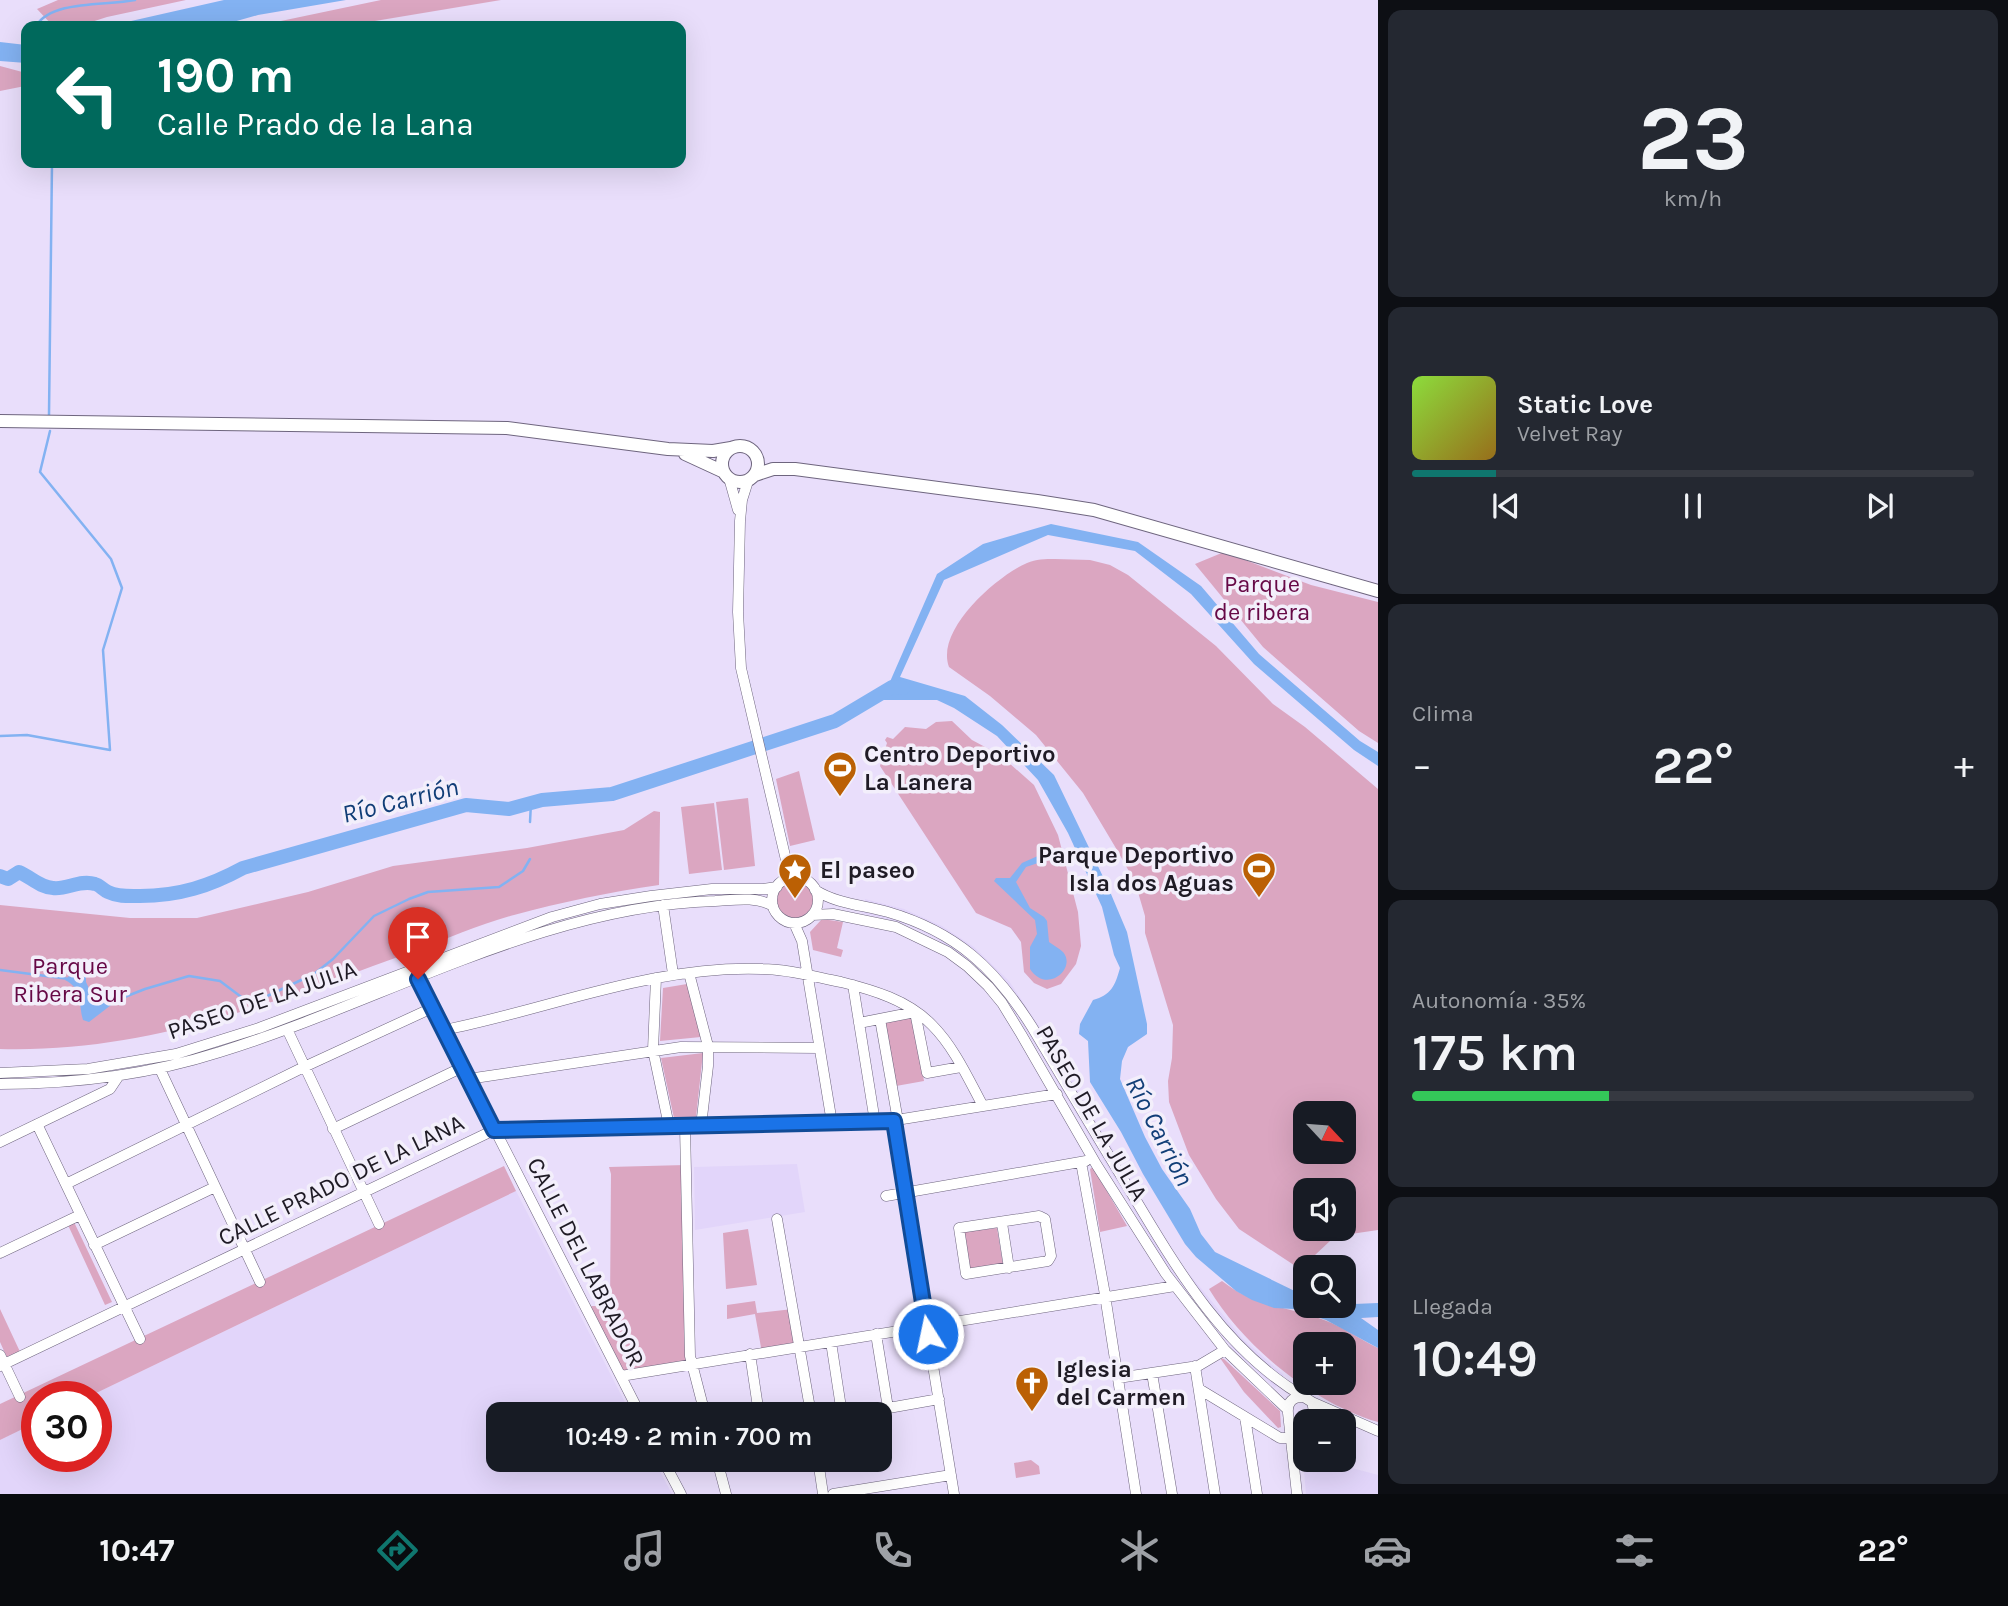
<!DOCTYPE html>
<html lang="es">
<meta charset="utf-8">
<style>
body{margin:0;font-family:Karla,sans-serif;background:#242831;color:#f1f3f6;height:100vh;display:flex;flex-direction:column;font-size:26px;white-space:nowrap}
*{box-sizing:border-box;margin:0}
p{font-size:23px;color:#9ea1a6}
.icon{flex:none;width:38px;height:38px;fill:none;stroke:currentColor;stroke-width:2;stroke-linecap:round;stroke-linejoin:round}
.map{position:relative;flex:1;overflow:hidden}
.side{display:flex;flex-direction:column;gap:10px;padding:10px;background:#0d0f14;width:630px}
.side>*{flex:none}
.top-card{position:absolute;left:21px;top:21px;width:665px;height:147px;border-radius:14px;box-shadow:0 7px 28px #0002;background:#00695c;color:#fff;overflow:hidden}
.needle{width:46px;rotate:116deg}
.fabs{position:absolute;left:1293px;top:1101px;display:grid;gap:14px}
.fabs a{display:grid;place-items:center;width:63px;height:63px;border-radius:14px;background:#171b24;box-shadow:0 7px 28px #0002;font-size:35px}
.speed{position:absolute;left:21px;top:1381px;display:flex;gap:14px;font-size:35px;font-weight:700;text-align:center}
.speed>*{display:grid;place-content:center;width:91px;height:91px;border-radius:50%;background:#171b24;box-shadow:0 7px 28px #0002;line-height:1}
.speed .limit{border:10px solid #d22;background:#fff;color:#111}
.pin{position:absolute;display:grid;place-items:center;width:60px;height:60px;color:#fff;margin:-72px -30px;border-radius:50% 50% 50% 0;rotate:-45deg;box-shadow:0 0 7px #0007}
.pin .icon{rotate:45deg}
.me{position:absolute;width:77px;margin:-38px;rotate:350deg;stroke-linejoin:round;filter:drop-shadow(0 0 5px #0008)}
.turn{display:flex;align-items:center;gap:24px;height:147px;padding:0 21px;font-size:32px}
.turn .icon{width:91px;height:91px;stroke-width:2.5}
.turn b{display:block;font-size:49px;line-height:60px}
.big{font-size:52px;font-weight:600;line-height:1.1}
.side .tile{flex:1;display:flex;flex-direction:column;justify-content:center;gap:10px;min-width:0;padding:0 24px;border-radius:14px;background:#242831}
.side .dial{align-items:center;gap:0}
.dial b{font-size:91px;line-height:1}
.song{display:flex;align-items:center;gap:21px}
.cover{width:84px;height:84px;border-radius:10px;background:linear-gradient(135deg,hsl(90 70% 55%),hsl(40 70% 35%))}
.played{height:7px;border-radius:4px;background:linear-gradient(90deg,#0f766e 15%,#363941 15%)}
.keys{display:flex;justify-content:space-around;direction:ltr}
.heat{display:flex;justify-content:space-between;align-items:center;font-size:38px;direction:ltr}
.charge{height:10px;border-radius:5px;background:linear-gradient(90deg,#34c759 35%,#363941 0)}
.trip{position:absolute;left:486px;top:1402px;width:406px;height:70px;border-radius:14px;background:#171b24;box-shadow:0 7px 28px #0002;font-weight:600;line-height:70px;text-align:center}
.menu{display:flex;height:112px;justify-content:space-around;align-items:center;background:#090b0e;color:#9ea1a6}
.menu .icon{width:49px;height:49px}
.menu .active{color:#0f766e}
.menu b{font-size:32px;color:#f1f3f6}
main{display:flex;flex:1;min-height:0}
.map>svg:first-child{display:block}
</style>
<main>
<div class="map">
<svg width="1378" height="1494" viewBox="0 0 1378 1494">
<rect width="100%" height="100%" fill="#e9defb"/>
<path fill="#e2d5fa" d="M865 899 904 909 942 926 974 947 1009 981 1047 1038 1180 1263 1243 1339 1284 1375 1275 1388 1232 1348 1165 1263 1038 1050 1010 1004 991 981 974 964 935 938 908 925 862 913Z
M797 1164 805 1212 695 1230 694 1167Z
M516 1191 631 1414H499V1460H654L672 1494H0V1440L37 1422V1456H96V1396H90Z
M1303 1460 1318 1464 1326 1461 1378 1475V1494H1306Z"/>
<path fill="#dba6c1" fill-rule="evenodd" d="M58 0H186L107 17 79 26H53L37 9Z
M381 0H501L375 21 374 26H257Z
M0 66 26 73V87L25 86 0 91Z
M1224 552 1311 585 1378 602V743L1359 731 1263 647 1195 564Z
M1055 559 1090 560 1110 565 1128 575 1216 646 1273 704 1305 727 1378 789V1230L1344 1235 1330 1241 1300 1269 1239 1229 1216 1199 1189 1155 1169 1102 1168 1081 1172 1058 1173 1025 1145 933V916L1135 882 1117 850 1083 793 1036 735 990 696 949 667C935 630 997 576 1027 563 1036 559 1045 559 1055 559ZM1306 1113H1344V1152H1306ZM1306 1190H1344V1228H1306Z
M952 721 972 740 1000 755 1034 785 1058 835 1078 912 1081 946 1076 964 1061 984 1047 989 1034 983 1024 972 1021 942 1011 928 976 913 880 766 887 743 885 740 887 737 893 739 905 727 926 729 936 722Z
M799 771 815 840 790 846 776 779Z
M748 798 755 866 724 870 716 802Z
M714 803 722 870 689 874 681 807Z
M654 811 660 812V818L659 885C610 892 562 902 514 915 480 924 447 939 414 951 277 1001 149 1053 0 1049V905L130 918H197L308 892 393 866 527 848 624 830Z
M772 900a23 23 0 1 1 46 0a23 23 0 1 1-46 0Z
M822 919 843 922 837 948 843 950 841 957 813 950 810 932Z
M687 984 701 1037 660 1041 663 988Z
M913 1018 924 1081 896 1086 885 1022Z
M703 1053 696 1117 674 1118 661 1058Z
M685 1165 691 1364 621 1376 587 1310 592 1306H610L611 1174 609 1167Z
M504 1166 516 1191 90 1396H37V1422L0 1440V1404Z
M1093 1167 1127 1226 1100 1232 1090 1169Z
M74 1222 112 1302 105 1305 68 1225Z
M997 1228 1003 1264 969 1270 962 1232Z
M748 1229 757 1285 726 1289 723 1233Z
M1222 1281C1255 1307 1287 1306 1324 1320 1343 1327 1359 1339 1378 1348V1422C1313 1403 1244 1347 1209 1289ZM1306 1344H1344V1382H1306Z
M755 1301 757 1313 793 1309 799 1347 762 1353 755 1314 727 1319V1305Z
M0 1309 22 1356 9 1362 0 1342Z
M1220 1358 1224 1359 1280 1411 1281 1427 1278 1428 1244 1392Z
M1031 1460 1039 1466 1040 1474 1016 1478 1014 1463Z"/>
<path fill="#83b2f2" d="M224 0H346L258 15 219 26H109Z
M0 42 26 45V63L0 61Z
M1051 524 1138 542 1201 586 1259 654 1360 741 1378 752V766L1354 750 1254 664 1191 594 1135 551 1048 535 944 580 900 677 965 696 1002 725 1054 775 1108 887 1127 932 1147 1024V1034L1128 1047 1122 1061 1120 1079 1145 1137 1162 1169 1190 1209 1201 1234 1215 1252 1305 1296 1306 1306 1378 1303V1317L1361 1318 1378 1330V1348L1326 1320 1294 1309 1274 1308 1252 1300 1236 1291 1196 1257 1185 1244 1143 1174 1121 1132 1090 1082 1088 1041 1079 1034 1080 1024 1093 1000C1111 995 1115 986 1120 968L1114 955 1102 907 1068 833 1038 780 997 736 954 708 937 700H882L937 574 983 544Z
M1040 855 1046 856 1047 860 1026 867 1016 882 1030 908 1044 917 1047 921 1049 942C1053 945 1059 948 1063 952 1077 968 1047 995 1030 969V947L1037 934 1035 920 994 881 996 878H1010L1022 863Z
M83 971 86 973V982L92 995 115 1002 89 1022 83 1020C78 1003 84 990 65 980L70 975Z"/>
<g fill="none" stroke-linecap="round" stroke-linejoin="round">
<path stroke="#83b2f2" stroke-width="2.5" d="M36 26C52 0 104 6 135 0
M49 415 52 163
M0 736 27 735 110 750 103 650 122 588 111 559 40 472 50 431
M530 822 531 803
M0 970 69 979
M112 1002 145 989 189 976 220 981 244 999 254 1000 265 997 314 974 333 959 374 916 409 899 428 892 499 887 523 871 530 859"/>
<path stroke="#83b2f2" stroke-width="14" d="M0 876 8 879 19 872C31 877 39 887 53 888 67 890 80 879 95 884 100 885 103 890 108 892 118 897 130 896 140 896 179 896 210 886 243 868L466 805 509 809 542 800 612 794 835 721 892 687 903 688"/>
<g stroke="#6e657e" stroke-width="11">
<path id="minor" d="M729 478 738 510
M748 481 742 500 740 521 738 612 741 668 786 860 798 878
M772 900a23 23 0 1 1 46 0a23 23 0 1 1-46 0Z
M815 890C837 904 863 905 888 912 956 932 995 968 1032 1027 1065 1082 1097 1137 1131 1192 1177 1269 1224 1350 1304 1397
M663 905 673 974
M812 915 833 914 896 927 948 952 967 966 988 986 1002 1003 1021 1034 1096 1164 1166 1274 1225 1350 1287 1409
M794 923 802 941 832 1123
M689 973 708 1046V1066L701 1126
M656 978 653 1050 669 1126
M418 979 640 1414
M853 985 875 1122
M880 1019 898 1121
M859 1023 915 1012 927 1073 961 1067
M287 1029 379 1224
M444 1030C550 1009 652 965 762 969 788 969 815 977 841 982 873 990 908 1000 932 1025 954 1047 968 1078 983 1106
M160 1069 260 1282
M0 1073 88 1069 176 1054 259 1028 552 917 600 904 651 896 712 889H763L777 887
M468 1079 681 1047 819 1048
M0 1084C75 1084 148 1075 220 1052 382 1002 542 906 715 901 734 900 756 896 773 906
M893 1121 954 1494
M37 1124 140 1339
M685 1127 690 1356 705 1414
M333 1129 463 1067
M0 1142 110 1089 118 1077
M1081 1162 1104 1289 1136 1494
M66 1184 304 1067 432 1008
M886 1196 1086 1161
M1039 1216 1045 1219 1051 1256 1048 1261 966 1274 959 1228Z
M777 1219 811 1414
M1002 1223 1009 1268
M94 1245 215 1187
M0 1253 80 1215
M876 1334 888 1408
M831 1342 842 1414
M750 1354 759 1414
M0 1355 20 1397
M0 1366 494 1130 884 1122 1057 1094
M1195 1366 1215 1494
M1152 1373 1172 1494
M621 1376 1175 1286
M1118 1378 1198 1366 1225 1350
M1199 1389 1280 1438H1285L1292 1434
M1312 1402 1378 1431
M855 1414 939 1399
M1245 1417 1257 1494
M1310 1420 1334 1421
M1293 1445 1305 1423
M663 1460 681 1494
M717 1460 726 1494
M818 1460 823 1494
M833 1494 951 1475
M1297 1494 1288 1413C1287 1402 1293 1396 1304 1397L1312 1402 1314 1411 1309 1421"/>
</g>
<g stroke="#6e657e" stroke-width="14">
<path id="major" d="M0 421 507 428 668 449 713 451 731 448
M722 464a18 18 0 1 1 36 0a18 18 0 1 1-36 0Z
M685 454 724 472
M755 475 773 469H795L1037 501 1094 510 1378 591"/>
</g>
<use href="#minor" stroke="#fff" stroke-width="10"/>
<use href="#major" stroke="#fff" stroke-width="12"/>
</g>
<g fill="none" stroke-linecap="round" stroke-linejoin="round">
<g stroke="#114b97" stroke-width="18">
<path id="route" d="M418 979 494 1130 894 1121 928 1334"/>
</g>
<use href="#route" stroke="#1a73e8" stroke-width="12"/>
</g>
<defs>
<g id="stadium-pin" transform="scale(1.75)"><path d="M0 17L-7.5 6A9.5 9.5 0 1 1 7.5 6Z" fill="#bb6004" stroke="#f3effb"/><path d="M0-5a6.5 5 0 1 0 0 10a6.5 5 0 1 0 0-10ZM-3.5-1.8h7v3.6h-7Z" fill="#fff"/></g>
<g id="sight-pin" transform="scale(1.75)"><path d="M0 17L-7.5 6A9.5 9.5 0 1 1 7.5 6Z" fill="#bb6004" stroke="#f3effb"/><path d="M0-6L1.8-2.2L6-1.7L2.9 1.2L3.7 5.4L0 3.3L-3.7 5.4L-2.9 1.2L-6-1.7L-1.8-2.2Z" fill="#fff"/></g>
<g id="church-pin" transform="scale(1.75)"><path d="M0 17L-7.5 6A9.5 9.5 0 1 1 7.5 6Z" fill="#bb6004" stroke="#f3effb"/><path d="M-1.2-6h2.4v3.5h3.3v2.4h-3.3V6h-2.4V-.1h-3.3v-2.4h3.3Z" fill="#fff"/></g>
</defs>
<g fill-rule="evenodd">
<use href="#stadium-pin" x="840" y="768"/>
<use href="#stadium-pin" x="1259" y="869"/>
<use href="#sight-pin" x="795" y="870"/>
<use href="#church-pin" x="1032" y="1383"/>
</g>
<g text-anchor="middle" stroke-width="7" stroke-linejoin="round" paint-order="stroke">
<g font-size="24" fill="#660846" stroke="#f3effb">
<text x="1262" y="592">Parque<tspan x="1262" dy="28">de ribera</tspan></text>
<text x="70" y="974">Parque<tspan x="70" dy="28">Ribera Sur</tspan></text>
</g>
<g font-size="24" font-weight="bold" fill="#1f1b25" stroke="#f3effb" text-anchor="start">
<text x="864" y="762">Centro Deportivo<tspan x="864" dy="28">La Lanera</tspan></text>
<text x="1234" y="863" text-anchor="end">Parque Deportivo<tspan x="1234" dy="28">Isla dos Aguas</tspan></text>
<text x="820" y="878">El paseo</text>
<text x="1056" y="1377">Iglesia<tspan x="1056" dy="28">del Carmen</tspan></text>
</g>
<g font-size="24" fill="#1f1b25" stroke="#f3effb">
<text transform="translate(262 1000) rotate(-19)" y="8">PASEO DE LA JULIA</text>
<text transform="translate(1092 1113) rotate(60)" y="8">PASEO DE LA JULIA</text>
<text transform="translate(341 1180) rotate(-26)" y="8">CALLE PRADO DE LA LANA</text>
<text transform="translate(586 1262) rotate(63)" y="8">CALLE DEL LABRADOR</text>
</g>
<g font-size="26" font-style="italic" fill="#113e77" stroke="#f3effb">
<text transform="translate(400 800) rotate(-14)" y="9">Río Carrión</text>
<text transform="translate(1160 1131) rotate(63)" y="9">Río Carrión</text>
</g>
</g>
</svg>
<div class="fabs">
<a><svg class="needle" viewBox="-14 -14 28 28"><path d="M0-13l5 13h-10z" fill="#e53935"/><path d="M0 13l5-13h-10z" fill="#9ea1a6"/></svg></a>
<a><svg class="icon" aria-label="sound" viewBox="0 0 24 24"><path d="M4 9h4l5-4v14l-5-4H4zM17 9q2 3 0 6"/></svg></a>
<a><svg class="icon" aria-label="search" viewBox="0 0 24 24"><circle cx="10" cy="10" r="6"/><path d="M15 15l6 6"/></svg></a>
<a>+</a>
<a>−</a>
</div>
<div class="speed"><div class="limit">30</div></div>
<div class="pin" style="left:418px;top:979px;background:#d93025"><svg class="icon" aria-label="arrive" viewBox="0 0 24 24"><path d="M6 21V4h12l-3 4 3 4H6"/></svg></div>
<svg class="me" style="left:928px;top:1334px" viewBox="-20 -20 40 40"><circle r="17" fill="#1a73e8" stroke="#fff" stroke-width="3"/><path d="M0-11L8 9 0 5-8 9z" fill="#fff"/></svg>
<div class="trip">10:49 · 2 min · 700 m</div>
<div class="top-card">
<div class="turn"><svg class="icon" aria-label="left" viewBox="0 0 24 24"><path d="M17 20v-9H6M10 6l-5 5 5 5"/></svg><div><b>190 m</b>Calle Prado de la Lana</div></div>
</div>
</div>
<section class="side">
<div class="tile dial"><b>23</b><p>km/h</p></div>
<div class="tile">
<div class="song"><i class="cover"></i><div><b>Static Love</b><p>Velvet Ray</p></div></div>
<div class="played"></div>
<div class="keys"><svg class="icon" aria-label="previous" viewBox="0 0 24 24"><path d="M18 5L8 12l10 7zM5 5v14"/></svg><svg class="icon" aria-label="pause" viewBox="0 0 24 24"><path d="M8 5v14M16 5v14"/></svg><svg class="icon" aria-label="next" viewBox="0 0 24 24"><path d="M6 5l10 7-10 7zM19 5v14"/></svg></div>
</div>
<div class="tile"><p>Clima</p>
<div class="heat"><a>−</a><b class="big">22°</b><a>+</a></div>
</div>
<div class="tile"><p>Autonomía · 35%</p><b class="big">175 km</b><div class="charge"></div></div>
<div class="tile"><p>Llegada</p><b class="big">10:49</b></div>
</section>
</main>
<nav class="menu">
<b>10:47</b>
<svg class="icon active" aria-label="directions" viewBox="0 0 24 24"><path d="M12 3l9 9-9 9-9-9zM9 14v-3h6M13 9l2 2-2 2"/></svg>
<svg class="icon" aria-label="music" viewBox="0 0 24 24"><path d="M9 18V5l10-2v13"/><circle cx="6" cy="18" r="3"/><circle cx="16" cy="16" r="3"/></svg>
<svg class="icon" aria-label="phone" viewBox="0 0 24 24"><path d="M5 4h4l2 5-3 2q2 4 5 5l2-3 5 2v4C11 20 4 13 5 4z"/></svg>
<svg class="icon" aria-label="climate" viewBox="0 0 24 24"><path d="M12 3v18M4 7l16 10M4 17L20 7"/></svg>
<svg class="icon" aria-label="car" viewBox="0 0 24 24"><path d="M5 17H2v-5l4-1 3-4h7l3 4 3 1v5h-3M9 17h6M6 11h13"/><circle cx="7" cy="17" r="2"/><circle cx="17" cy="17" r="2"/></svg>
<svg class="icon" aria-label="filters" viewBox="0 0 24 24"><path d="M4 7h16M4 17h16"/><circle cx="9" cy="7" r="2"/><circle cx="15" cy="17" r="2"/></svg>
<b>22°</b>
</nav>
